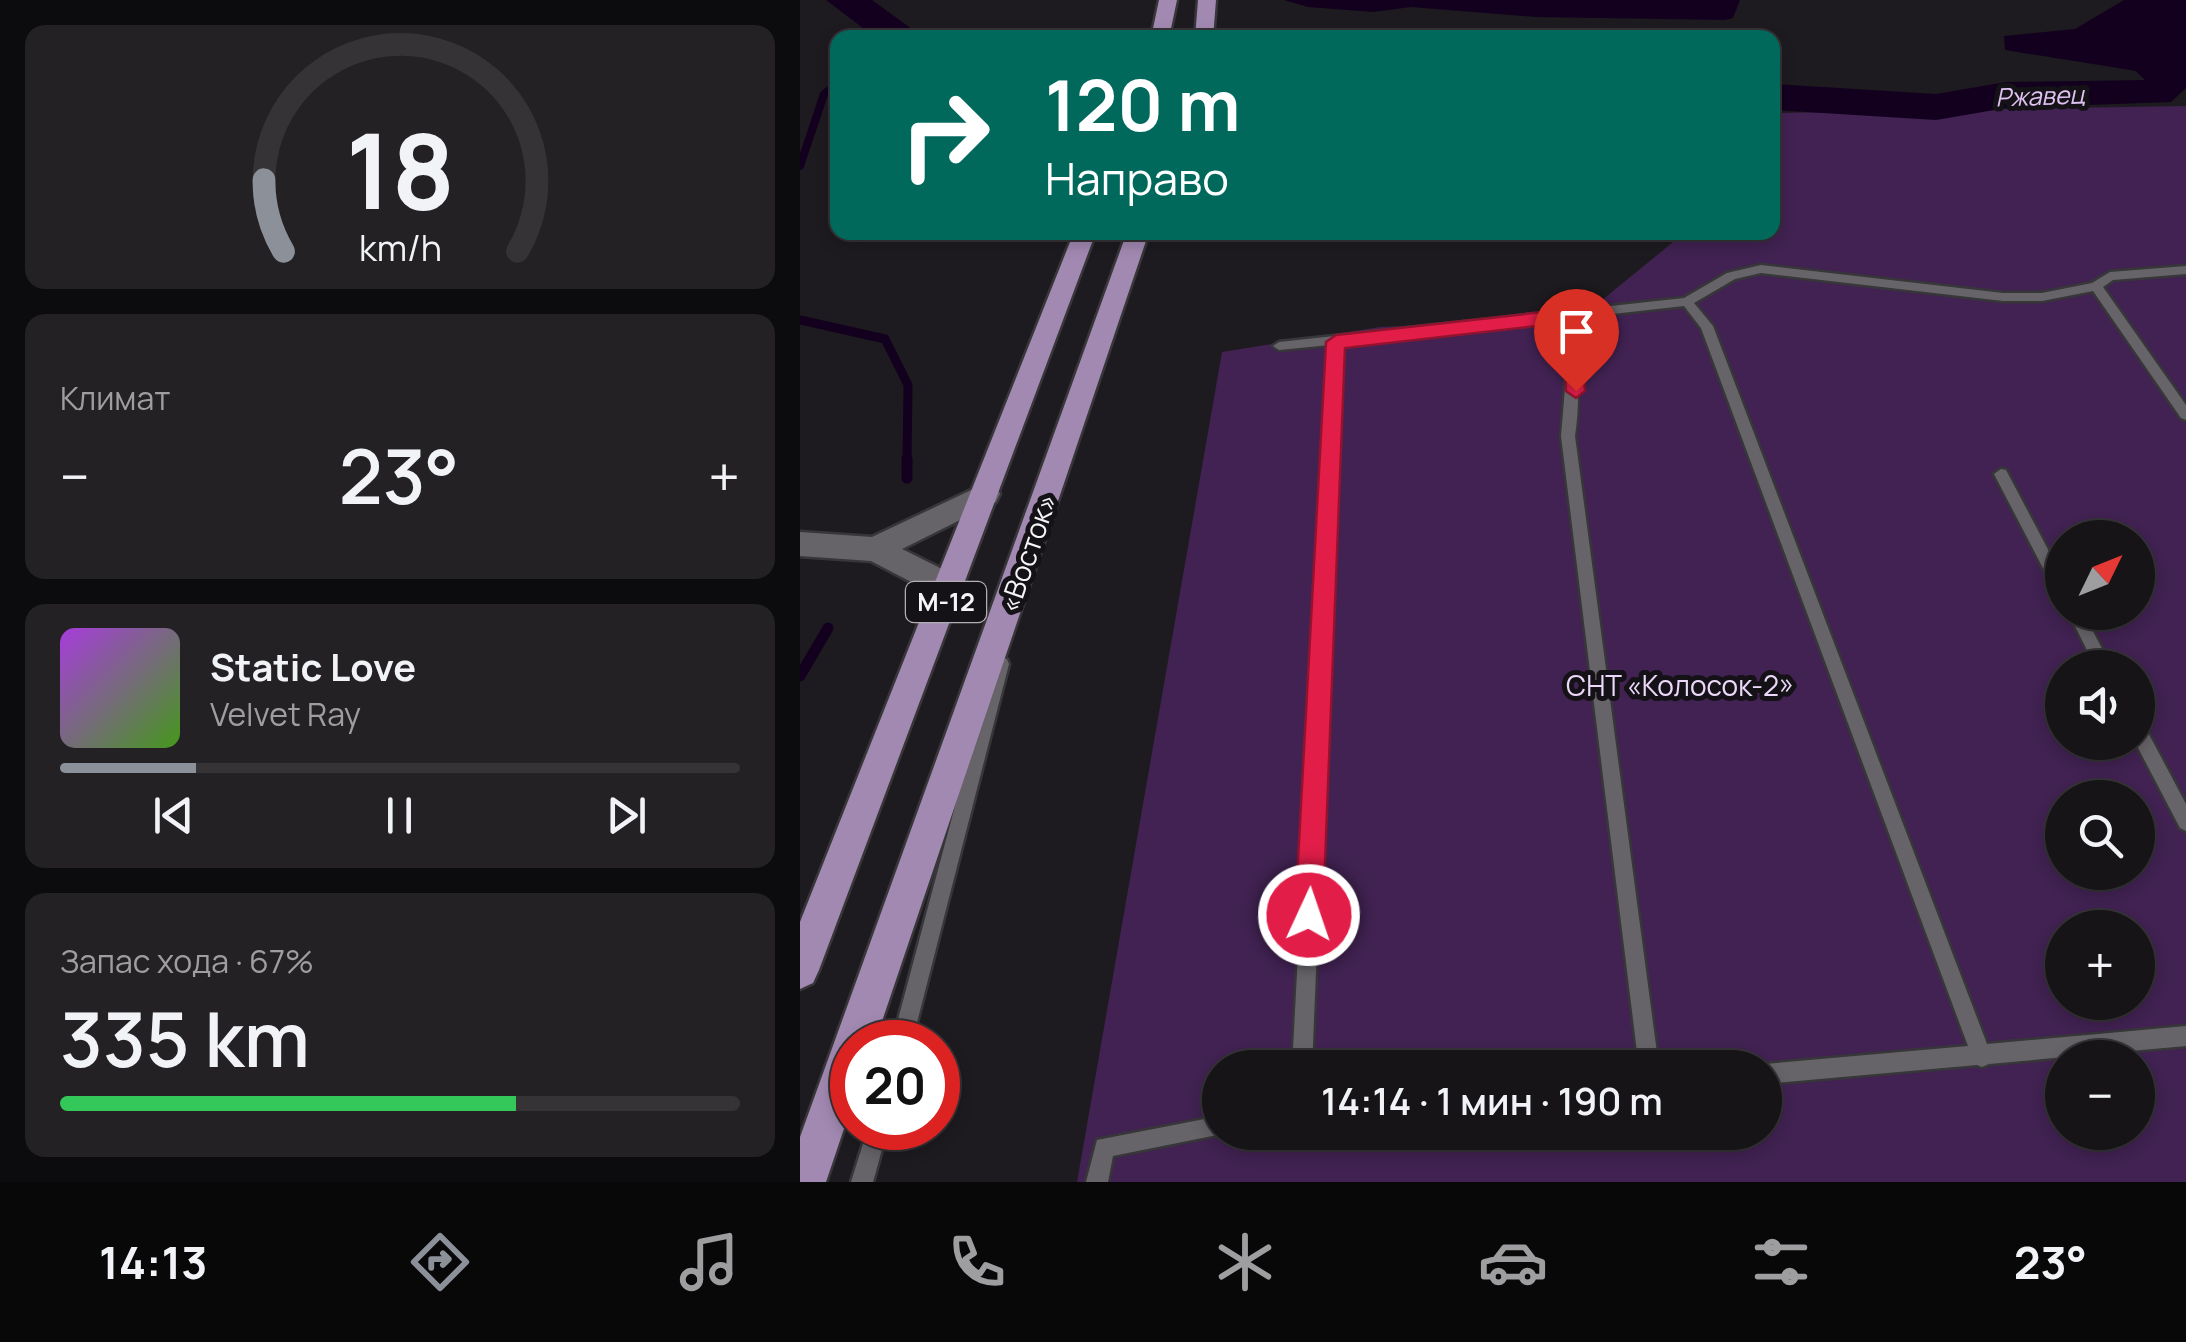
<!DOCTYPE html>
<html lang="ru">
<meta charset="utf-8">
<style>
body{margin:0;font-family:Manrope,sans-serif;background:#232124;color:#f1f3f6;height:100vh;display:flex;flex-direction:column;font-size:38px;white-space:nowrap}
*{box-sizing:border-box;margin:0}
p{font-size:32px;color:#9e9ea1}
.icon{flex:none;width:55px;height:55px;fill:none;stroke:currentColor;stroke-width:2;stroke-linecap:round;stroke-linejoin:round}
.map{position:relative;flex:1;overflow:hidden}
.side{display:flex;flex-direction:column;gap:25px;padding:25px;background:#0c0b0d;width:800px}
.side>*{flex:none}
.banner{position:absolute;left:30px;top:30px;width:950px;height:210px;border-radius:20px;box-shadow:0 5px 15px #0003,0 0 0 2px #353336;background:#00695c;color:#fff;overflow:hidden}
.needle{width:65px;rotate:47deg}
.tools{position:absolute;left:1245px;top:520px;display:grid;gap:20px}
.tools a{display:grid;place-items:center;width:110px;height:110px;border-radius:50%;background:#161417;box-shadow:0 5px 15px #0003,0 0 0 2px #353336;font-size:50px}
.speed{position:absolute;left:30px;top:1020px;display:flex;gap:20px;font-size:50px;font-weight:700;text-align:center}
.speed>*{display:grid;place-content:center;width:130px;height:130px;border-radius:50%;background:#161417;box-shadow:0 5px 15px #0003,0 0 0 2px #353336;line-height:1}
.speed .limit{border:15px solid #d22;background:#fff;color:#111}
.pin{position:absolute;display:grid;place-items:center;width:85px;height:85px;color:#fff;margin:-102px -42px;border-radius:50% 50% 50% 0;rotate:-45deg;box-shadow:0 0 10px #0007}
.pin .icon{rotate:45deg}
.me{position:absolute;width:110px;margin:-55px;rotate:3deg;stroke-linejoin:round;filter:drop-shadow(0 0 8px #0008)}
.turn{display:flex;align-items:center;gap:35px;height:210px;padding:0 50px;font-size:45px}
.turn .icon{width:130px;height:130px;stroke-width:2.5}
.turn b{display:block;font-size:70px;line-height:85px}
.big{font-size:75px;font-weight:600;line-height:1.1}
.side .widget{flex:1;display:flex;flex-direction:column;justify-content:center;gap:15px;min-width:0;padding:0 35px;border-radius:20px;background:#232124}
.side .dial{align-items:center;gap:0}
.dial svg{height:260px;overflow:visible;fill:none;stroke:#353336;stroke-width:7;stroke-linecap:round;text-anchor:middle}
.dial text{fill:#f1f3f6;stroke:none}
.song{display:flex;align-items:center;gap:30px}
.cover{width:120px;height:120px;border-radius:15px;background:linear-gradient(135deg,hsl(280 70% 55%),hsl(100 70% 35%))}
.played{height:10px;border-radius:5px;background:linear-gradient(90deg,#8c9099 20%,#353336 20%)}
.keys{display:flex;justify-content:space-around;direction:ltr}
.heat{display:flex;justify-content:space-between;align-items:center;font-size:55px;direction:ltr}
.charge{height:15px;border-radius:8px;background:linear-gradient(90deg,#34c759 67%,#353336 0)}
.trip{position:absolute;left:402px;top:1050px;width:580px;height:100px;border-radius:50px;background:#161417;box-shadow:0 5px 15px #0003,0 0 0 2px #353336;font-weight:600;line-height:100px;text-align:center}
.menu{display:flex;height:160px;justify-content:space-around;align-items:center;background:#090809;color:#9e9ea1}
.menu .icon{width:70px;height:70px}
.menu .selected{color:#8c9099}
.menu b{font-size:45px;color:#f1f3f6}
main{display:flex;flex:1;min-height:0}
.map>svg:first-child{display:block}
</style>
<main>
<section class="side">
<div class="widget dial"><svg viewBox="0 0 100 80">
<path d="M14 69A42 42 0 1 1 86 69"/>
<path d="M14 69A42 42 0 0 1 8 47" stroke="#8c9099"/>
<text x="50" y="56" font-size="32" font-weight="700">18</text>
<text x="50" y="72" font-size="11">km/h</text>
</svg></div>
<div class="widget"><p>Климат</p>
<div class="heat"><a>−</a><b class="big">23°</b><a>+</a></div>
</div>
<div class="widget">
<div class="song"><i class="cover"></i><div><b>Static Love</b><p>Velvet Ray</p></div></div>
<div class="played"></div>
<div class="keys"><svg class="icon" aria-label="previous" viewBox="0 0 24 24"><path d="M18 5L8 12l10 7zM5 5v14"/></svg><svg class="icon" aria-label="pause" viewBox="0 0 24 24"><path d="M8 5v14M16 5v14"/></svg><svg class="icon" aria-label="next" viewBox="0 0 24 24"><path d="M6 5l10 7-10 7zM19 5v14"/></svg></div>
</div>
<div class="widget"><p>Запас хода · 67%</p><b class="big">335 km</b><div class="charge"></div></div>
</section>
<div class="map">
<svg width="1386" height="1182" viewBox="0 0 1386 1182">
<rect width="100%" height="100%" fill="#1d1b1f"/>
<path fill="#412252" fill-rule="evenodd" d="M1386 106V1182H277L422 352 580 327 780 318 878 238 877 233 972 232 973 113ZM1262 538H1338V612H1262ZM1262 668H1338V742H1262ZM1262 798H1338V872H1262ZM1262 928H1338V1002H1262ZM1262 1058H1338V1132H1262ZM420 1068H965V1132H420Z"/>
<path fill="#13001f" d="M484 0H940L933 18 925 20 736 17 611 7 573 12 508 7Z
M1324 0H1386V79L1205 50 1204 36 1275 29Z"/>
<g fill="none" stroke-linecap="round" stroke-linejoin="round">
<path stroke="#13001f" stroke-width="8" d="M98 38 103 33
M0 166 24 94 38 84"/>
<path stroke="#13001f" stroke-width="9" d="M0 320 85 339 108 385 107 461"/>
<path stroke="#13001f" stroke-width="11" d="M107 478V459
M0 676 28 628"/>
<path fill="#13001f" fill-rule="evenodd" d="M26 0H72L124 38H76Z
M1386 2V28L1352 42 1386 68V88L1371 102 1206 108 1136 120 972 110V84L1136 94 1206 82 1345 80 1303 39 1309 30Z"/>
<g stroke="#373639" stroke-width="5">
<path id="lane" d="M961 265 1203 293H1242L1292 283 1310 272 1386 266V274L1313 280 1303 287 1386 405V420L1381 418 1293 291 1242 301H1203L961 273 935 279 894 303 913 326 1187 1044 1386 1026V1046L1189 1064 1182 1067 1177 1065 965 1084V1068H958L965 1064 1168 1046 901 328 884 306 768 319C778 359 781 396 775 436L859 1068H839L761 436 766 376 756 320 542 344 512 1068H492L530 345 479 350 473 346 479 342 884 298 927 273Z
M1201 469 1206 470 1262 576V596L1257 595 1194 474Z
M1268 612H1283L1312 668H1296Z
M201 657 207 659 209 664 112 1042H92L193 664 195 659Z
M1338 723 1344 725 1386 804V831L1380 828 1335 742H1338Z
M420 1116V1132L427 1133 313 1156 308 1182H286L297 1140Z
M68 1128H88L73 1182H51Z"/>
</g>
<g stroke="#373639" stroke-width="5">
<path id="street" d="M186 483 196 486 200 494 196 502 102 549 162 579 166 588 162 597 151 601 140 597 71 561 0 556V532L72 537Z"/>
</g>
<g stroke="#373639" stroke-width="5">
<path id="primary" d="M359 0H377L369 38H351Z
M398 0H416L413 38H395Z
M274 232H296L19 970 13 983 0 989V922Z
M327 232H349L75 1042H52V1105L26 1182H0V1137Z"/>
</g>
<use href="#lane" fill="#676469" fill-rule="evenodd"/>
<use href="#street" fill="#676469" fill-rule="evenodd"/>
<use href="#primary" fill="#a289b2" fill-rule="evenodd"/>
</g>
<path fill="#e11d48" stroke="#92132f" stroke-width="2.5" d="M761 310C782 320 784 369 785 391L776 398 766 391 765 363 754 324 545 348 523 915 519 925 509 929 499 925 495 915 526 342 536 335Z"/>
<g text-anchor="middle" stroke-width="10" stroke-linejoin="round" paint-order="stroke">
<g font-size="25" font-style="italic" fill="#e1c2f4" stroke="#141216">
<text transform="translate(1240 96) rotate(-2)" y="9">Ржавец</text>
</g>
<rect fill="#141216" stroke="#b2b0b4" stroke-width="2.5" x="106" y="582" width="80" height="40" rx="8"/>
<g font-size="25" font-weight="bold" fill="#f6f4f7">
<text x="146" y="611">М-12</text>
</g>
<g font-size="28" fill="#f6f4f7" stroke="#141216">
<text transform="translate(228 553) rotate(-71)" y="10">«Восток»</text>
</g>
<g font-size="28" fill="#ecd8f9" stroke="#141216">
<text x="880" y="696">СНТ «Колосок-2»</text>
</g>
</g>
</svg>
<div class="tools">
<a><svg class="needle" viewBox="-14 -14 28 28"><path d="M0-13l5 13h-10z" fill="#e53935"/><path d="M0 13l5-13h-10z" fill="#9e9ea1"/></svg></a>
<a><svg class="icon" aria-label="sound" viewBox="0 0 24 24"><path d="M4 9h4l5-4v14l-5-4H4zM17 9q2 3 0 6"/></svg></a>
<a><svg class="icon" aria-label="search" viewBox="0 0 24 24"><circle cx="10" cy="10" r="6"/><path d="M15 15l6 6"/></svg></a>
<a>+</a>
<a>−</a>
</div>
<div class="speed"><div class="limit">20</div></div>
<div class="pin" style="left:776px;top:391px;background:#d93025"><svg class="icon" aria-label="arrive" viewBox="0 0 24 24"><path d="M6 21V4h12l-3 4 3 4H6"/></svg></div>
<svg class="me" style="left:509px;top:915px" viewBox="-20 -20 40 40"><circle r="17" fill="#e11d48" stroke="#fff" stroke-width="3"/><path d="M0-11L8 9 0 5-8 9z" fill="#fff"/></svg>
<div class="trip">14:14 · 1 мин · 190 m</div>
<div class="banner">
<div class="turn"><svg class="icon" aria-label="right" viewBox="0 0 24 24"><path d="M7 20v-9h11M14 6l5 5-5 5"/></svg><div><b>120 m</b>Направо</div></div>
</div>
</div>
</main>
<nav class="menu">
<b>14:13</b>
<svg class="icon selected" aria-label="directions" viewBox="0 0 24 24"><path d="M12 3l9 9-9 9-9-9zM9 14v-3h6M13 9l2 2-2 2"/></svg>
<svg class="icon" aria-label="music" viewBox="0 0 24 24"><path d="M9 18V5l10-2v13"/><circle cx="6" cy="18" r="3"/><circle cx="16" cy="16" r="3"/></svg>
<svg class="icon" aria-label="phone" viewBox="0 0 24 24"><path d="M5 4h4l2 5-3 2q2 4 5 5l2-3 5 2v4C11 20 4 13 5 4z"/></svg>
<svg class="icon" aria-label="climate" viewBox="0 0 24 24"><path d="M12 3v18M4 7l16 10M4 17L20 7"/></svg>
<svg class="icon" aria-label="car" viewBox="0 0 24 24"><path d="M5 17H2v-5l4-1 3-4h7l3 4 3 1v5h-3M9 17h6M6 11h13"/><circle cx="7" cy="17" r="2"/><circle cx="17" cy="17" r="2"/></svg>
<svg class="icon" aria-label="filters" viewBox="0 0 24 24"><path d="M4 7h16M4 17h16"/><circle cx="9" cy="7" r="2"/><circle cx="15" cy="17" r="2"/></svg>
<b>23°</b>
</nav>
